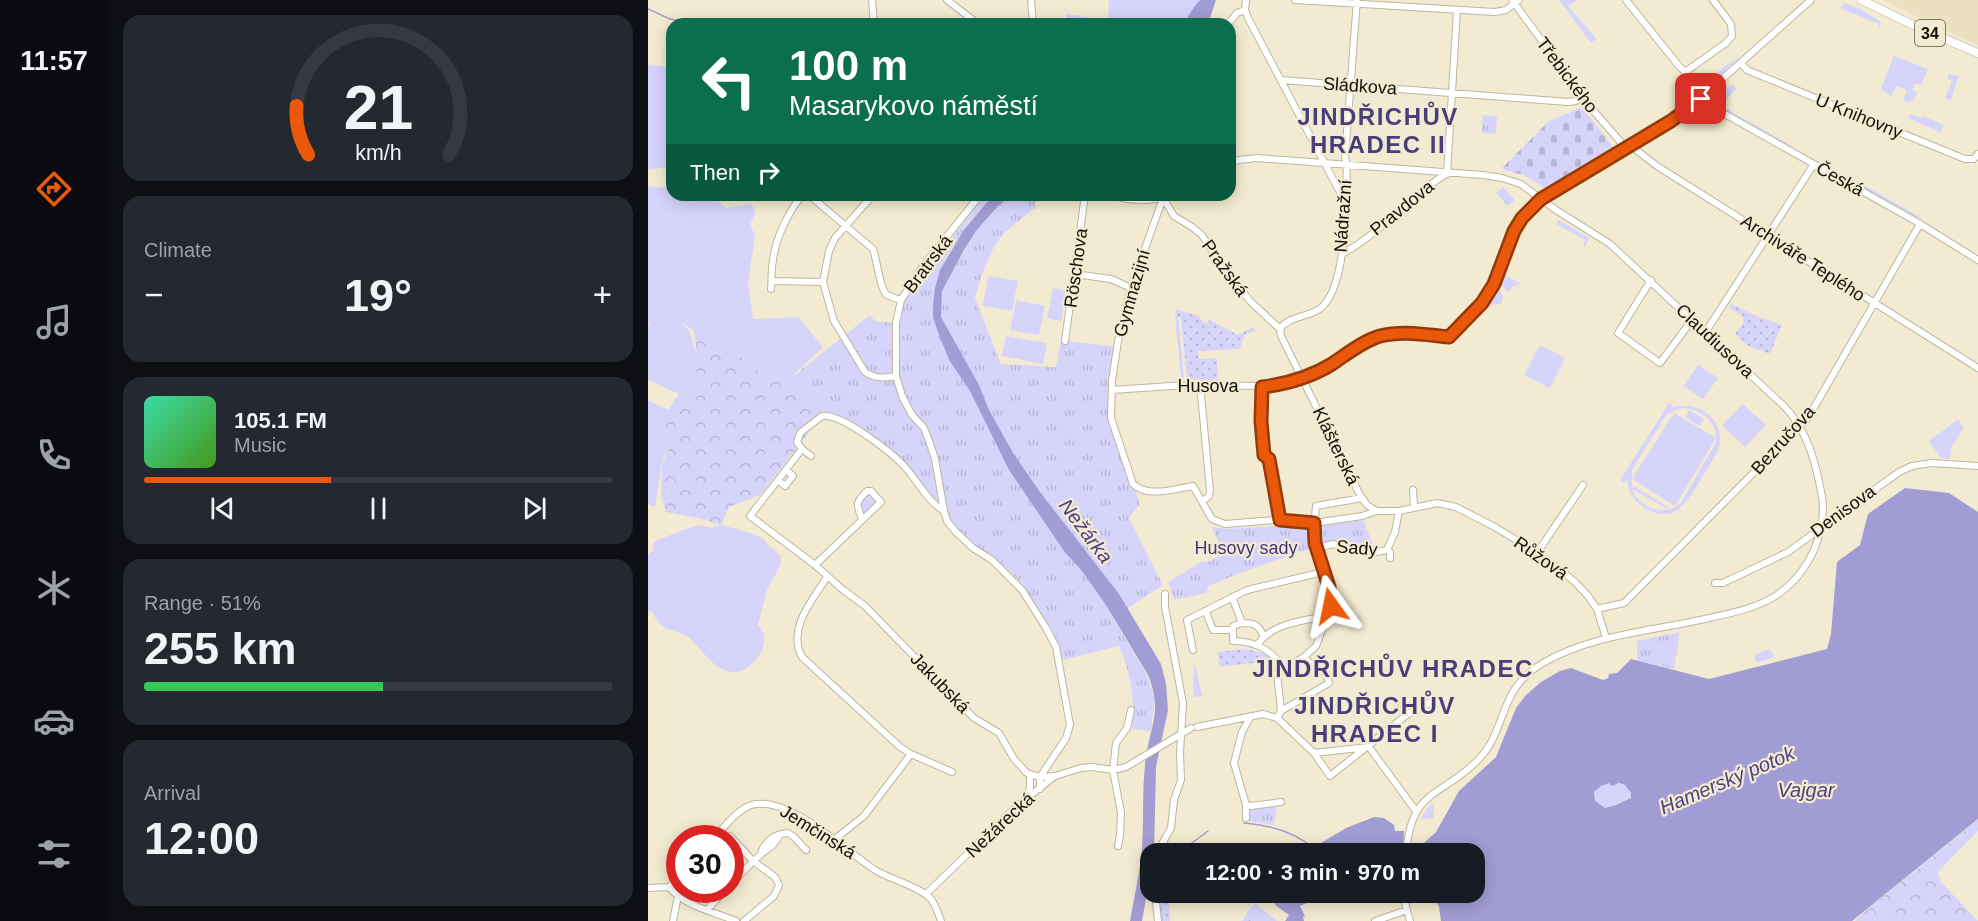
<!DOCTYPE html>
<meta charset="utf-8">
<style>
body{margin:0;font-family:Arial,sans-serif;background:#242831;color:#f1f3f6;height:100vh;display:flex;flex-direction:column;font-size:22px;white-space:nowrap}
*{box-sizing:border-box;margin:0}
p{font-size:20px;color:#9ea1a6}
.icon{flex:none;width:33px;height:33px;fill:none;stroke:currentColor;stroke-width:2;stroke-linecap:round;stroke-linejoin:round}
.map{position:relative;flex:1;overflow:hidden}
.drawer{display:flex;flex-direction:column;gap:15px;padding:15px;background:#0d0f14;width:540px}
.drawer>*{flex:none}
.guide{position:absolute;left:18px;top:18px;width:570px;height:183px;border-radius:18px;box-shadow:0 3px 15px #0003;background:#0b6e4f;color:#fff;overflow:hidden}
.speed{position:absolute;left:18px;top:825px;display:flex;gap:12px;font-size:30px;font-weight:700;text-align:center}
.speed>*{display:grid;place-content:center;width:78px;height:78px;border-radius:50%;background:#171b24;box-shadow:0 3px 15px #0003;line-height:1}
.speed .limit{border:9px solid #d22;background:#fff;color:#111}
.pin{position:absolute;display:grid;place-items:center;width:51px;height:51px;color:#fff;margin:-26px;border-radius:12px;box-shadow:0 3px 9px #0006}
.me{position:absolute;width:66px;margin:-33px;rotate:348deg;stroke-linejoin:round;filter:drop-shadow(0 0 4px #0008)}
.turn{display:flex;align-items:center;gap:21px;height:126px;padding:0 24px;font-size:27px}
.turn .icon{width:78px;height:78px;stroke-width:2.5}
.turn b{display:block;font-size:42px;line-height:51px}
.then{display:flex;align-items:center;height:57px;padding:0 24px;background:#0003;gap:12px;font-size:22px}
.big{font-size:45px;font-weight:700;line-height:1.1}
.drawer .card{flex:1;display:flex;flex-direction:column;justify-content:center;gap:9px;min-width:0;padding:0 21px;border-radius:18px;background:#242831}
.drawer .dial{align-items:center;gap:0}
.dial svg{height:156px;overflow:visible;fill:none;stroke:#363941;stroke-width:7;stroke-linecap:round;text-anchor:middle}
.dial text{fill:#f1f3f6;stroke:none}
.song{display:flex;align-items:center;gap:18px}
.cover{width:72px;height:72px;border-radius:9px;background:linear-gradient(135deg,hsl(160 70% 55%),hsl(100 70% 35%))}
.played{height:6px;border-radius:3px;background:linear-gradient(90deg,#ea580c 40%,#363941 40%)}
.keys{display:flex;justify-content:space-around;direction:ltr}
.heat{display:flex;justify-content:space-between;align-items:center;font-size:33px;direction:ltr}
.charge{height:9px;border-radius:4px;background:linear-gradient(90deg,#34c759 51%,#363941 0)}
.trip{position:absolute;left:492px;top:843px;width:345px;height:60px;border-radius:18px;background:#171b24;box-shadow:0 3px 15px #0003;font-weight:700;line-height:60px;text-align:center}
main{display:flex;flex:1;min-height:0}
.menu{display:flex;flex-direction:column;width:108px;justify-content:space-around;align-items:center;background:#090b0e;color:#9ea1a6}
.menu .icon{width:42px;height:42px}
.menu .on{color:#ea580c}
.menu b{font-size:27px;color:#f1f3f6}
.map>svg:first-child{display:block}
</style>
<main>
<nav class="menu">
<b>11:57</b>
<svg class="icon on" aria-label="directions" viewBox="0 0 24 24"><path d="M12 3l9 9-9 9-9-9zM9 14v-3h6M13 9l2 2-2 2"/></svg>
<svg class="icon" aria-label="music" viewBox="0 0 24 24"><path d="M9 18V5l10-2v13"/><circle cx="6" cy="18" r="3"/><circle cx="16" cy="16" r="3"/></svg>
<svg class="icon" aria-label="phone" viewBox="0 0 24 24"><path d="M5 4h4l2 5-3 2q2 4 5 5l2-3 5 2v4C11 20 4 13 5 4z"/></svg>
<svg class="icon" aria-label="climate" viewBox="0 0 24 24"><path d="M12 3v18M4 7l16 10M4 17L20 7"/></svg>
<svg class="icon" aria-label="car" viewBox="0 0 24 24"><path d="M5 17H2v-5l4-1 3-4h7l3 4 3 1v5h-3M9 17h6M6 11h13"/><circle cx="7" cy="17" r="2"/><circle cx="17" cy="17" r="2"/></svg>
<svg class="icon" aria-label="filters" viewBox="0 0 24 24"><path d="M4 7h16M4 17h16"/><circle cx="9" cy="7" r="2"/><circle cx="15" cy="17" r="2"/></svg>
</nav>
<section class="drawer">
<div class="card dial"><svg viewBox="0 0 100 80">
<path d="M14 69A42 42 0 1 1 86 69"/>
<path d="M14 69A42 42 0 0 1 8 44" stroke="#ea580c"/>
<text x="50" y="56" font-size="32" font-weight="700">21</text>
<text x="50" y="72" font-size="11">km/h</text>
</svg></div>
<div class="card"><p>Climate</p>
<div class="heat"><a>−</a><b class="big">19°</b><a>+</a></div>
</div>
<div class="card">
<div class="song"><i class="cover"></i><div><b>105.1 FM</b><p>Music</p></div></div>
<div class="played"></div>
<div class="keys"><svg class="icon" aria-label="previous" viewBox="0 0 24 24"><path d="M18 5L8 12l10 7zM5 5v14"/></svg><svg class="icon" aria-label="pause" viewBox="0 0 24 24"><path d="M8 5v14M16 5v14"/></svg><svg class="icon" aria-label="next" viewBox="0 0 24 24"><path d="M6 5l10 7-10 7zM19 5v14"/></svg></div>
</div>
<div class="card"><p>Range · 51%</p><b class="big">255 km</b><div class="charge"></div></div>
<div class="card"><p>Arrival</p><b class="big">12:00</b></div>
</section>
<div class="map">
<svg width="1330" height="921" viewBox="0 0 1330 921">
<defs>
<pattern id="forest-crowns" width="20" height="18" patternUnits="userSpaceOnUse" patternTransform="scale(1.5)"><rect width="20" height="18" fill="#d7d4fc"/><path d="M2 6a3 3 0 1 1 6 0M12 15a3 3 0 1 1 6 0" fill="none" stroke="#b8b5d6"/></pattern>
<pattern id="cemetery-stones" width="16" height="16" patternUnits="userSpaceOnUse" patternTransform="scale(1.5)"><rect width="16" height="16" fill="#d7d4fc"/><path d="M2 7V4a2 2 0 0 1 4 0v3zM10 15v-3a2 2 0 0 1 4 0v3z" fill="#b8b5d6"/></pattern>
<pattern id="park-tufts" width="24" height="20" patternUnits="userSpaceOnUse" patternTransform="scale(1.5)"><rect width="24" height="20" fill="#d7d4fc"/><path d="M3 7l-1-3M5 7V3M7 7l1-3M15 17l-1-3M17 17v-4M19 17l1-3" fill="none" stroke="#b8b5d6"/></pattern>
<pattern id="garden-dots" width="8" height="8" patternUnits="userSpaceOnUse" patternTransform="scale(1.5)"><rect width="8" height="8" fill="#d7d4fc"/><path d="M2 2h.1M6 6h.1" fill="none" stroke="#b8b5d6" stroke-width="1.8" stroke-linecap="round"/></pattern>
</defs>
<rect width="100%" height="100%" fill="#f3ebd1"/>
<path fill="#ebe0c0" d="M1235 0H1330V45L1292 28Z"/>
<path fill="#d7d4fc" fill-rule="evenodd" d="M461 0H552C545 7 540 16 536 24H418V14L460 20Z
M911 0H929L920 6 949 39 943 43Z
M1196 3 1213 9 1231 21H1232L1233 26 1230 28 1231 24 1192 8Z
M1094 53 1073 75 1054 90H1049L1048 84 1051 87Z
M1246 56 1280 69 1273 85 1267 83 1264 90 1270 92 1265 101 1259 102 1255 100 1259 90 1249 86 1243 96 1233 89Z
M0 65 24 67V167L0 169Z
M1301 74 1311 76 1303 100 1297 98 1304 81 1299 79Z
M1085 84 1089 89 1072 105 1144 146 1141 148 1066 106 1065 101Z
M1262 114 1274 118 1275 116 1296 125 1293 133 1261 118Z
M1198 175 1274 218H1268L1198 179Z
M24 185V195H62L78 208 100 204 104 205C109 213 107 217 102 224L107 236 100 283 105 319 150 317 175 347 138 382 113 372 75 345 33 323 41 330 49 357V374L48 385 44 389 31 394 0 380V325L2 323 0 321V186L14 188Z
M911 220 941 238 937 247 935 246 937 240 908 224Z
M340 276 370 281 364 311 335 306Z
M859 276 873 284 864 287 860 293 852 283 854 277Z
M405 288 419 291 413 321 399 318Z
M849 289H852L855 296 854 302 851 304 839 305Z
M368 300 397 306 391 335 362 330Z
M527 315H530L536 378H533Z
M358 336 399 343 395 364 354 356Z
M892 345 917 358 902 388 876 375Z
M1050 365 1070 378 1055 399 1035 386Z
M0 400 20 410 18 419 21 448 15 457 7 507 0 504Z
M1021 403 1025 405 1023 408C1046 400 1073 414 1072 441 1071 453 1062 464 1056 474 1042 496 1030 527 998 509 986 502 980 492 979 479L976 483 972 480ZM1037 408C1055 410 1070 423 1068 443L1032 504C1015 517 992 508 984 489L1019 509 1020 507 986 486 984 488V470L1018 415 1027 410Z
M1095 404 1118 425 1097 447 1074 425Z
M1041 410 1056 419 1052 426 1037 417Z
M1026 413 1068 438 1027 506 984 479Z
M1310 419 1316 428 1303 448 1302 459 1293 458 1281 441Z
M220 494 228 502 215 514 211 502Z
M53 525 63 528 74 525 102 533 116 539 121 546 132 555 133 564 119 590 110 625C113 628 116 632 116 636 119 653 99 675 82 672 63 668 54 648 40 637 31 631 19 631 11 623 8 620 6 615 4 611H0V555L5 550V542L38 529Z
M1122 649 1126 657 1109 663 1106 655Z
M546 665 548 667 554 696 545 697Z
M961 782 977 785 983 794V798L968 805 957 808 946 801V792L953 786Z
M786 803V818L773 819 779 808Z"/>
<path fill="url(#forest-crowns)" d="M46 329 75 345 113 372 138 382 177 412 112 495 81 507 73 525 50 518 18 512 13 496 14 464 21 448 17 429 18 419 20 410 31 394 44 389 48 385 49 357Z
M1330 820V831L1290 872 1293 882 1330 921H1207L1216 912Z"/>
<path fill="url(#cemetery-stones)" d="M931 108 936 109 965 147 897 188 875 175 853 169 900 122Z"/>
<path fill="url(#park-tufts)" d="M835 115 849 116 848 134 834 133Z
M855 187 867 200 860 206 848 193Z
M336 195H345C321 222 295 253 287 288L304 272 328 231 350 206 364 195H401L393 198 386 204 389 206 356 233 345 249 334 274 327 298 353 364 408 367 413 340 469 347 463 418 492 504 481 518 515 585 485 605 464 616 499 675 507 699 503 731 484 729C487 699 483 674 471 646L415 660 394 614 373 582 347 558 327 546 313 535 255 463 229 439 193 417 177 412 138 382 222 315 227 321 251 324 258 295 274 274 281 277 279 267 296 245 299 244Z
M715 520 727 549 721 547 701 545 699 542 691 541 689 543 673 546 671 544 668 529 671 525Z
M643 525 659 529 663 548 595 572 561 586 558 593 526 600 521 584 519 583 554 561 557 563 576 554 564 527 579 529Z
M1032 632 1026 669 989 661V641Z
M627 806 629 808 626 825 600 821 599 810Z
M607 903 608 904 629 921H594L599 914 598 913Z"/>
<path fill="url(#garden-dots)" d="M1084 304 1108 316 1134 325 1122 354 1100 346 1087 334 1095 323V317L1092 314 1081 308Z
M528 309 550 316 558 324 562 320 590 335 605 327 608 331 597 334 592 349 550 351 551 359 569 358 570 381 539 379 533 318 527 315Z
M598 649 614 653 616 652 625 659 622 664 626 667 623 673H615L612 662 572 667 569 652Z
M510 901H518L521 905 522 921H512Z"/>
<path fill="#a29cd4" fill-rule="evenodd" d="M552 0H568L560 24H536C540 16 545 7 552 0Z
M345 195H364L350 206 328 231 316 250 294 291 293 317 331 385 341 410 365 453 392 492 471 594 513 664 518 684 520 710 508 767 506 853 502 854V876L494 921H482C486 897 492 873 494 848 496 820 494 792 497 765 500 728 516 714 500 675L458 605 434 571 416 551 361 470 322 391 301 360 290 332 285 317V305L287 288 292 270 315 231Z
M1257 488 1301 493 1330 512V819L1204 921H793L791 907 784 893 826 892V854L763 853 764 848H767L769 844 776 843 788 832 811 791 848 757 868 708 877 696 893 682 912 671 923 668 955 680 960 678 961 674 969 673 983 659 1061 679 1179 649 1183 634 1189 562 1212 545 1220 514ZM961 783 964 786 971 783 977 785 983 793V798L968 805 957 808 947 801 946 792 953 786Z
M726 817 736 818 746 825 747 831H756L755 853 662 854 663 849 698 828Z
M630 893V892L690 893 676 895 652 906 657 916 655 917 656 921H637L641 915 627 905V900Z"/>
<g fill="none" stroke-linecap="round" stroke-linejoin="round">
<path stroke="#a29cd4" stroke-width="1.5" d="M0 9 22 19 52 24
M596 823C621 825 646 831 665 848
M529 854 560 831"/>
<g stroke="#bdb69d" stroke-width="8">
<path id="minor" d="M224 0 226 24
M299 0 330 24
M383 0 385 24
M598 0 597 10 600 18 696 200
M647 0 847 12 858 10 871 0
M864 0 943 108 977 147
M978 0 1031 66 1037 72 1039 80 1059 104 1269 222 1330 260
M580 24 589 13 597 10
M1093 63 1099 70 1317 159H1326L1330 154
M1037 72 1078 43 1084 36 1083 24 1065 0
M633 80 920 102 928 101 935 97
M982 145 1009 166 1330 368
M582 163 591 160 609 158 835 175 854 178 873 184 908 210 962 244 1137 407C1160 432 1168 463 1174 497 1177 516 1173 533 1166 550 1158 568 1145 584 1129 595 1109 608 1084 613 1061 618 1006 631 945 634 895 663 847 691 861 731 828 762 791 798 763 789 758 854
M799 174 809 10
M161 195 225 249C229 260 232 290 239 295 243 297 249 299 253 300
M225 195 187 238 181 251 175 282 186 321 217 372C228 379 237 378 248 376
M332 195 275 266 253 300 248 323V376L254 396 264 415 276 428 281 441 287 459 296 511 299 521 308 532 325 548 344 560 374 590 398 628 408 647 422 725 418 738 392 777V789
M462 195C482 201 501 203 521 195
M515 198 483 288 470 341 464 381 463 418 485 484C500 498 527 489 545 486L564 519 577 524 638 519 666 523 714 516 729 511H751L789 503 808 507 845 526 880 547 906 565 927 582 940 596 949 609 958 638
M515 198 526 216 544 227 554 235 577 271 602 301
M694 254C733 233 761 197 798 174
M427 274 463 279 483 288
M1003 280 970 333 1012 363 1044 320
M124 281 175 282
M123 289C124 280 123 270 125 260 128 237 140 213 154 195
M604 303 632 329
M632 329C642 314 665 318 676 305 700 277 697 202 699 165L697 157 709 0
M632 329 633 336 712 495 719 505 729 511
M1057 333 1166 164
M417 341 437 195
M552 384 562 491 561 496 555 501
M614 387 613 421 616 455 621 459 632 520
M464 390 538 385 618 386 655 378 681 365 712 346 732 336 762 333 801 337 834 303 846 284 871 223 893 199 1044 106 1163 0
M154 449 149 442 152 433 174 416C193 413 243 452 256 466 269 480 279 501 296 511
M163 456 154 449 102 516 167 565 194 589 217 606 326 718 351 733 366 759 379 773 392 777 407 776
M130 480 137 486 145 476 138 470
M765 490 766 508
M669 548 685 544 728 552 739 550
M889 553 935 485
M742 558V552L739 550 747 532 751 511
M167 565 233 502 223 491H219C207 503 208 504 214 519
M179 577C164 601 139 628 154 657L252 747 263 754 304 772
M1067 583H1075L1140 552 1251 472 1264 466 1284 463 1330 466
M584 597 594 623 585 626V641C606 641 624 650 635 668
M949 609 976 603 1160 418 1272 224
M558 612 565 630H585
M594 623C606 623 610 624 615 635
M610 644C623 624 656 620 679 616
M545 650 539 620 599 590 675 572
M754 706 760 714
M633 711 681 683 678 673 665 666 656 657
M629 718 633 711 629 673 656 657 668 646 683 606 681 587 675 572 667 543 666 530 668 506 714 498
M549 727 615 714 629 718 666 753 682 776 760 714 783 702
M721 747 768 811
M666 753 720 747
M379 798 382 787V775
M598 805 603 806 633 802
M598 818V805L586 763 594 732 603 716
M82 836 105 861 127 877 131 885 126 896 96 921
M66 838C77 827 91 806 108 804 145 799 197 850 227 870 243 880 266 884 281 897 287 902 290 913 293 921
M187 839 216 816 263 754
M470 846 472 835 473 813 465 770 468 743 479 728 483 710
M114 850C120 839 127 834 140 833L146 837 158 850
M516 854 513 846 523 828 526 800 533 780 532 753 535 703 517 607V594
M82 884 113 854 125 845 132 835
M21 887C36 906 66 912 88 921
M0 888 21 887 32 878
M507 892 510 921
M757 892V903L762 921
M278 894 370 805 407 776 433 768 444 767 465 770 478 767 543 728
M59 910 77 890
M25 921 30 896
M727 921 759 910"/>
</g>
<g stroke="#bdb69d" stroke-width="9">
<path id="major" d="M1213 0 1265 25 1330 53"/>
</g>
<use href="#minor" stroke="#fff" stroke-width="6"/>
<use href="#major" stroke="#fff" stroke-width="8"/>
</g>
<g fill="none" stroke-linecap="round" stroke-linejoin="round">
<g stroke="#983908" stroke-width="15">
<path id="route" d="M683 606 681 587 667 543 666 523 632 520 621 459 616 455 613 421 614 387C638 384 663 377 684 364 699 354 715 341 732 336 755 330 779 335 801 337L834 303 846 284 866 231 874 218 893 199 1023 121 1053 99"/>
</g>
<use href="#route" stroke="#ea580c" stroke-width="10"/>
</g>
<g text-anchor="middle" stroke-width="4.5" stroke-linejoin="round" paint-order="stroke">
<rect fill="#f3ebd1" stroke="#565244" stroke-width="1.5" x="1267" y="20" width="30" height="26" rx="4.5"/>
<g font-size="16" font-weight="bold" fill="#121007">
<text x="1282" y="39">34</text>
</g>
<g font-size="18" fill="#121007" stroke="#f3ebd1">
<text transform="translate(919 75) rotate(53)" y="6">Třebického</text>
<text transform="translate(712 86) rotate(4)" y="6">Sládkova</text>
<text transform="translate(1211 116) rotate(22)" y="6">U Knihovny</text>
<text transform="translate(1192 179) rotate(29)" y="6">Česká</text>
<text transform="translate(754 208) rotate(-39)" y="6">Pravdova</text>
<text transform="translate(695 216) rotate(-86)" y="6">Nádražní</text>
<text transform="translate(1155 258) rotate(33)" y="6">Archiváře Teplého</text>
<text transform="translate(280 264) rotate(-53)" y="6">Bratrská</text>
<text transform="translate(428 268) rotate(-82)" y="6">Röschova</text>
<text transform="translate(577 268) rotate(54)" y="6">Pražská</text>
<text transform="translate(484 293) rotate(-74)" y="6">Gymnazijní</text>
<text transform="translate(1067 341) rotate(43)" y="6">Claudiusova</text>
<text x="560" y="392">Husova</text>
<text transform="translate(1135 440) rotate(-48)" y="6">Bezručova</text>
<text transform="translate(688 446) rotate(64)" y="6">Klášterská</text>
<text transform="translate(1195 511) rotate(-36)" y="6">Denisova</text>
<text transform="translate(709 548) rotate(5)" y="6">Sady</text>
<text transform="translate(893 558) rotate(35)" y="6">Růžová</text>
<text transform="translate(292 683) rotate(46)" y="6">Jakubská</text>
<text transform="translate(352 825) rotate(-43)" y="6">Nežárecká</text>
<text transform="translate(170 832) rotate(32)" y="6">Jemčinská</text>
</g>
<g font-size="18" fill="#43367a" stroke="#f3ebd1">
<text x="598" y="554">Husovy sady</text>
</g>
<g font-size="20" font-style="italic" fill="#4d4185" stroke="#f3ebd1">
<text transform="translate(438 531) rotate(53)" y="7">Nežárka</text>
<text transform="translate(1079 780) rotate(-23)" y="7">Hamerský potok</text>
<text x="1158" y="797">Vajgar</text>
</g>
<g font-size="24" font-weight="bold" letter-spacing="1.5" fill="#493e7b" stroke="#f3ebd1">
<text x="730" y="125">JINDŘICHŮV<tspan x="730" dy="28">HRADEC II</tspan></text>
<text x="745" y="677">JINDŘICHŮV HRADEC</text>
<text x="727" y="714">JINDŘICHŮV<tspan x="727" dy="28">HRADEC I</tspan></text>
</g>
</g>
</svg>
<div class="speed"><div class="limit">30</div></div>
<div class="pin" style="left:1053px;top:99px;background:#d93025"><svg class="icon" aria-label="arrive" viewBox="0 0 24 24"><path d="M6 21V4h12l-3 4 3 4H6"/></svg></div>
<svg class="me" style="left:683px;top:606px" viewBox="-20 -20 40 40"><path d="M0-17L14 15 0 8-14 15z" fill="#ea580c" stroke="#fff" stroke-width="4"/></svg>
<div class="trip">12:00 · 3 min · 970 m</div>
<div class="guide">
<div class="turn"><svg class="icon" aria-label="left" viewBox="0 0 24 24"><path d="M17 20v-9H6M10 6l-5 5 5 5"/></svg><div><b>100 m</b>Masarykovo náměstí</div></div>
<div class="then">Then<svg class="icon" aria-label="right" viewBox="0 0 24 24"><path d="M7 20v-9h11M14 6l5 5-5 5"/></svg></div>
</div>
</div>
</main>
